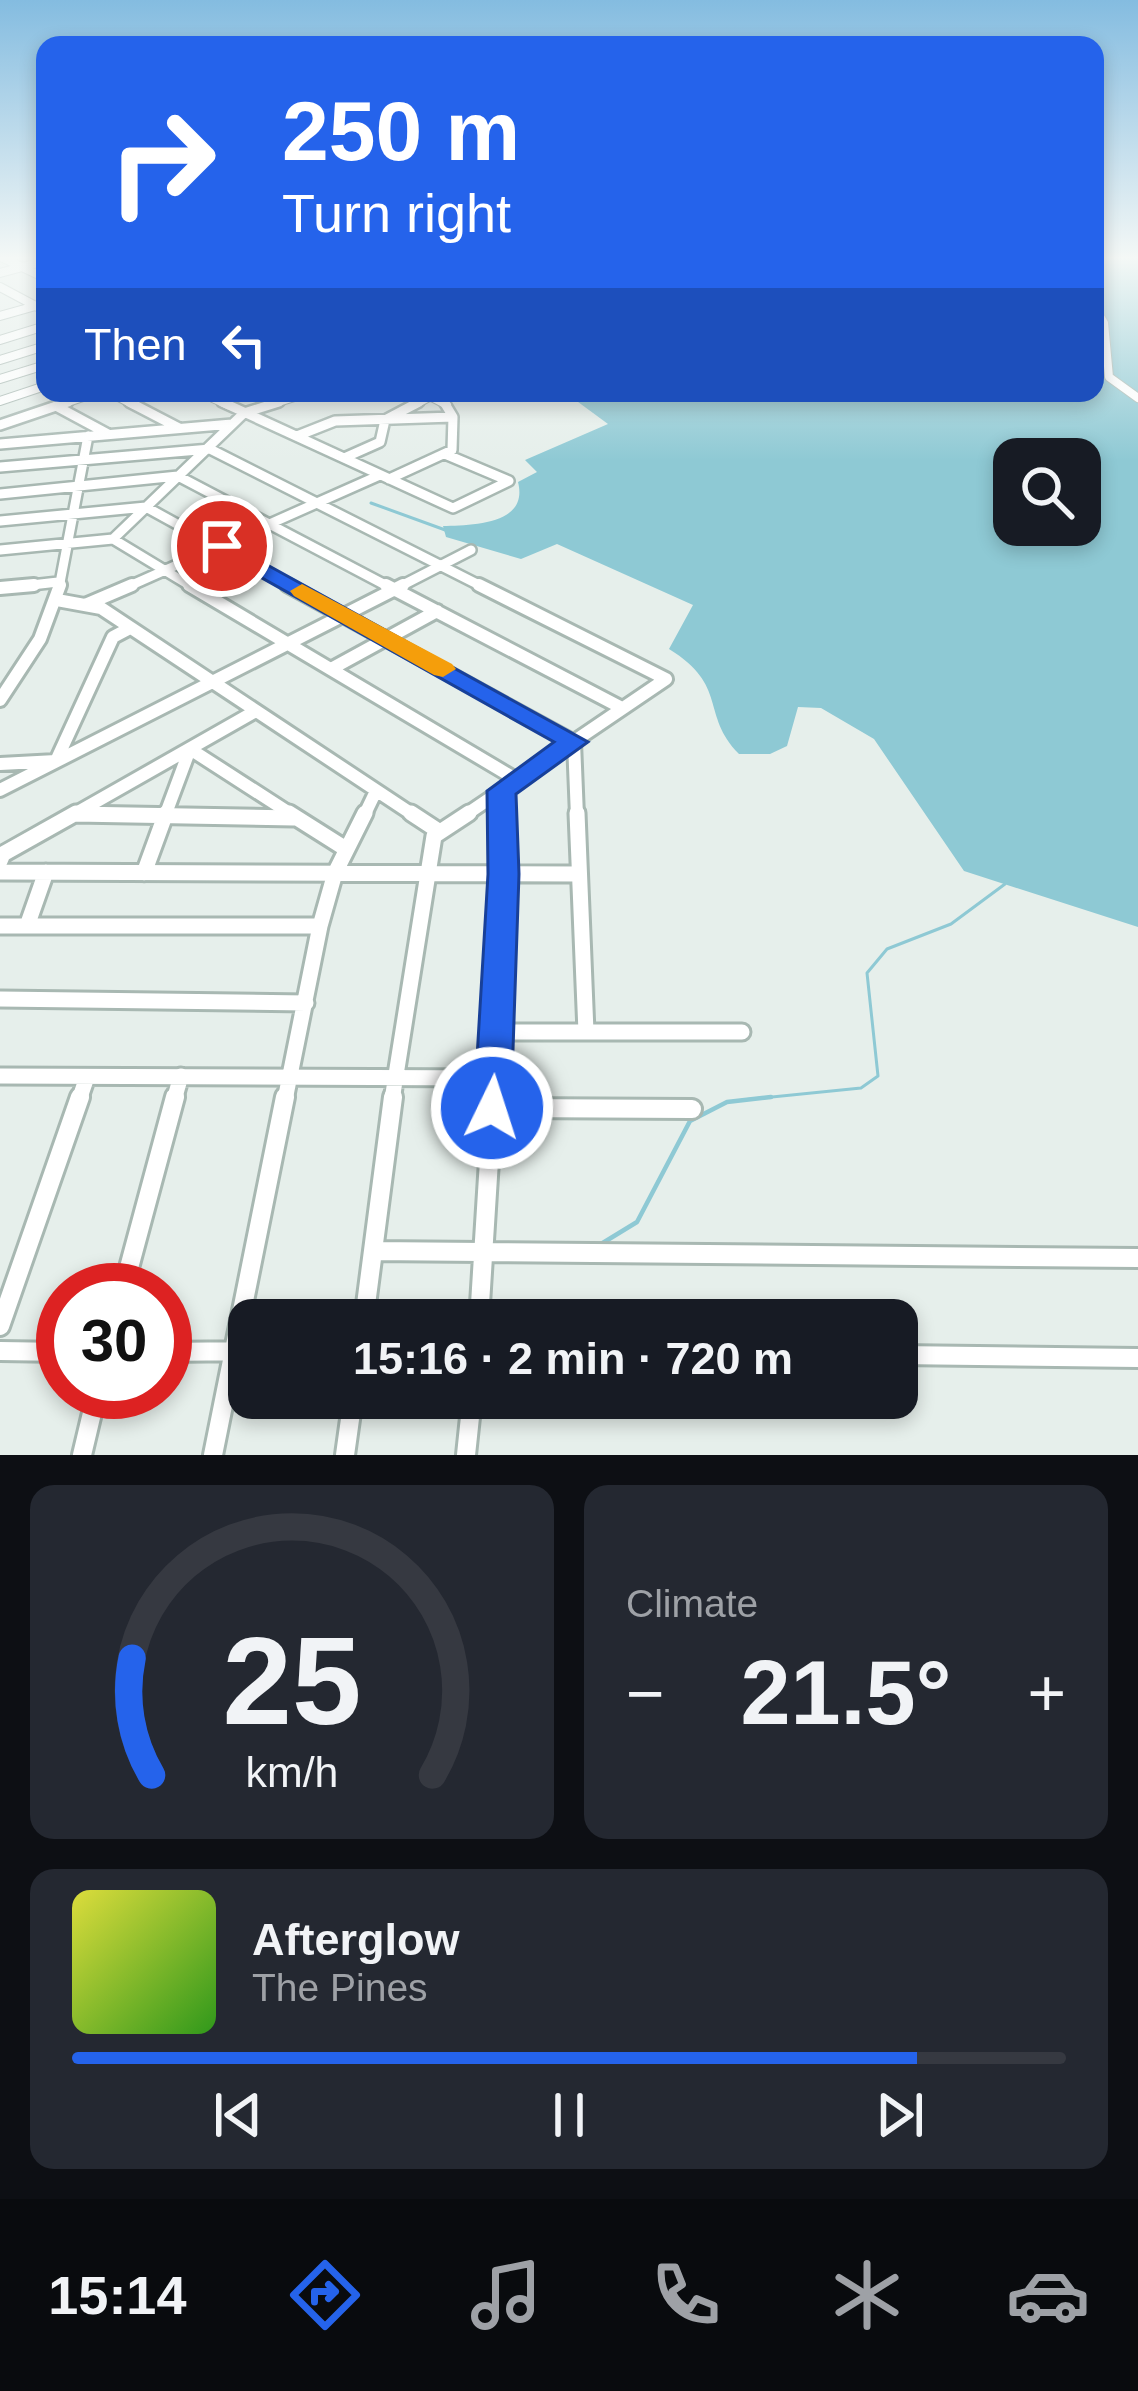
<!DOCTYPE html>
<meta charset="utf-8">
<style>
body{margin:0;font-family:Arial,sans-serif;background:#242831;color:#f1f3f6;height:100vh;display:flex;flex-direction:column;font-size:45px;white-space:nowrap}
*{box-sizing:border-box;margin:0}
p{font-size:39px;color:#9ea1a6}
.icon{flex:none;width:66px;height:66px;fill:none;stroke:currentColor;stroke-width:2;stroke-linecap:round;stroke-linejoin:round}
.map{position:relative;height:1455px;overflow:hidden}
.side{display:flex;flex-direction:column;gap:30px;padding:30px;background:#0d0f14;flex:1}
.side>*{flex:none}
.hud{position:absolute;left:36px;top:36px;width:1068px;height:366px;border-radius:24px;box-shadow:0 6px 18px #0003;background:#2563eb;color:#fff;overflow:hidden}
.controls{position:absolute;left:993px;top:438px;display:grid;gap:24px}
.controls a{display:grid;place-items:center;width:108px;height:108px;border-radius:24px;background:#171b24;box-shadow:0 6px 18px #0003;font-size:60px}
.speed{position:absolute;left:36px;top:1263px;display:flex;gap:24px;font-size:60px;font-weight:700;text-align:center}
.speed>*{display:grid;place-content:center;width:156px;height:156px;border-radius:50%;background:#171b24;box-shadow:0 6px 18px #0003;line-height:1}
.speed .limit{border:18px solid #d22;background:#fff;color:#111}
.pin{position:absolute;display:grid;place-items:center;width:102px;height:102px;color:#fff;margin:-51px;border:6px solid #fff;border-radius:50%;box-shadow:0 3px 12px #0007}
.me{position:absolute;width:132px;margin:-66px;rotate:4deg;stroke-linejoin:round;filter:drop-shadow(0 0 9px #0008)}
.turn{display:flex;align-items:center;gap:42px;height:252px;padding:0 48px;font-size:54px}
.turn .icon{width:156px;height:156px;stroke-width:2.5}
.turn b{display:block;font-size:84px;line-height:102px}
.then{display:flex;align-items:center;height:114px;padding:0 48px;background:#0003;gap:24px;font-size:45px}
.big{font-size:90px;font-weight:700;line-height:1.1}
.side .widget{flex:1;display:flex;flex-direction:column;justify-content:center;gap:18px;min-width:0;padding:0 42px;border-radius:24px;background:#242831}
.side .dial{align-items:center;gap:0}
.dial svg{height:312px;overflow:visible;fill:none;stroke:#363941;stroke-width:7;stroke-linecap:round;text-anchor:middle}
.dial text{fill:#f1f3f6;stroke:none}
.song{display:flex;align-items:center;gap:36px}
.cover{width:144px;height:144px;border-radius:18px;background:linear-gradient(135deg,hsl(60 70% 55%),hsl(110 70% 35%))}
.played{height:12px;border-radius:6px;background:linear-gradient(90deg,#2563eb 85%,#363941 85%)}
.keys{display:flex;justify-content:space-around;direction:ltr}
.heat{display:flex;justify-content:space-between;align-items:center;font-size:66px;direction:ltr}
.side .tiles{flex:1;display:grid;gap:30px;grid-template-columns:1fr 1fr}
.widget:last-child{grid-column:span 2}
.trip{position:absolute;left:228px;top:1299px;width:690px;height:120px;border-radius:24px;background:#171b24;box-shadow:0 6px 18px #0003;font-weight:700;line-height:120px;text-align:center}
.menu{display:flex;height:192px;justify-content:space-around;align-items:center;background:#090b0e;color:#9ea1a6}
.menu .icon{width:84px;height:84px}
.menu .selected{color:#2563eb}
.menu b{font-size:54px;color:#f1f3f6}
.map>svg:first-child{display:block}
</style>
<div class="map">
<svg width="1138" height="1455" viewBox="0 0 1138 1455">
<rect width="100%" height="100%" fill="#e6efeb"/>
<path fill="#8ec9d4" fill-rule="evenodd" d="M1095 258H1138V927L964 871 874 739 821 708 798 707 787 746 770 754H739C700 714 729 686 669 649L693 605 557 544 521 559 446 537 443 526C472 525 529 525 518 482L537 472 525 460 608 424 574 399 532 401 513 393H1095ZM1014 459H1080V525H1014Z"/>
<g fill="none" stroke-linecap="round" stroke-linejoin="round">
<path stroke="#8ec9d4" stroke-width="3" d="M371 503 448 531
M742 1100 861 1088 878 1076 867 973 887 949 951 924 1005 884"/>
<path stroke="#8ec9d4" stroke-width="4.5" d="M601 1244 637 1222 690 1121 727 1102 771 1097"/>
<g stroke="#a8b8b2" stroke-width="10">
<path id="minor-far4" d="M3 258 45 278
M0 273 45 261
M0 287 45 311
M1095 308 1104 323 1109 377 1138 398
M0 316 39 305
M0 340 45 326
M0 360 45 346
M0 379 45 365
M111 393 134 405
M202 393 228 405
M424 393 447 405
M0 401 45 386
M59 405 95 393
M269 405 307 393
M414 405 431 396"/>
</g>
<g stroke="#a8b8b2" stroke-width="14">
<path id="minor-far3" d="M129 402 179 428
M222 402 453 508 509 481 445 454
M444 402 453 417
M56 406 108 434
M0 425 68 402
M297 436 335 421 453 417 452 450 389 479
M0 444 232 424
M344 458 380 442 385 420 419 402
M0 467 210 449 485 588
M0 494 178 476 391 588
M0 521 146 507 293 588
M113 539 244 413 279 402
M0 550 113 539 194 588
M5 588 58 582
M59 588 88 436
M125 588 380 475
M397 588 471 550"/>
</g>
<g stroke="#a8b8b2" stroke-width="18">
<path id="minor-far2" d="M189 585 519 781
M287 585 574 742 577 816
M386 585 622 708
M0 588 34 585
M57 600 101 608 415 816
M85 605 132 585
M331 669 437 611
M0 700 40 639 60 585
M0 764 56 761 113 637 130 628
M0 790 403 585
M75 814 158 816
M71 816 254 712
M165 816 190 749 294 816
M364 816 376 791
M464 816 666 679 479 585
M501 816 502 791"/>
</g>
<g stroke="#a8b8b2" stroke-width="21">
<path id="minor-far1" d="M289 813 346 849
M411 813 440 832
M577 813 586 1032
M75 814 294 818
M0 861 3 854 76 813
M0 872 579 874
M144 873 166 813
M0 926H320
M27 926 46 872
M0 999 306 1003
M497 1032H742
M0 1076 494 1078
M79 1100 87 1077
M174 1100 181 1076
M285 1100 320 926 335 873 365 813
M392 1100 434 836 469 813
M493 1100 502 813"/>
</g>
<g stroke="#a8b8b2" stroke-width="24">
<path id="minor" d="M492 1108 692 1109
M373 1251 1138 1258
M123 1290 175 1097
M364 1320 393 1097
M479 1320 493 1097
M0 1326 80 1097
M0 1351 63 1352
M165 1352 249 1351
M897 1355 1138 1358
M82 1455 97 1392
M213 1455 285 1097
M345 1455 353 1398
M466 1455 472 1398"/>
</g>
<use href="#minor-far4" stroke="#fff" stroke-width="8"/>
<use href="#minor-far3" stroke="#fff" stroke-width="9"/>
<use href="#minor-far2" stroke="#fff" stroke-width="12"/>
<use href="#minor-far1" stroke="#fff" stroke-width="15"/>
<use href="#minor" stroke="#fff" stroke-width="18"/>
</g>
<linearGradient id="sky" x2="0" y2="1"><stop stop-color="#84bce0"/><stop offset="0.56" stop-color="#f4f8f6"/><stop offset="1" stop-color="#f4f8f6" stop-opacity="0"/></linearGradient>
<rect width="1138" height="461" fill="url(#sky)"/>
<path fill="#2563eb" stroke="#184099" stroke-width="3" d="M222 540 588 742 516 794 519 874 511 1108 505 1119 492 1123 479 1119 474 1108 488 874 487 791 554 742 214 551 210 546Z"/>
<path fill="#f59e0b" d="M302 584 452 664 456 669 443 677 434 675 294 596 290 591Z"/>
</svg>
<div class="controls">
<a><svg class="icon" aria-label="search" viewBox="0 0 24 24"><circle cx="10" cy="10" r="6"/><path d="M15 15l6 6"/></svg></a>
</div>
<div class="speed"><div class="limit">30</div></div>
<div class="pin" style="left:222px;top:546px;background:#d93025"><svg class="icon" aria-label="arrive" viewBox="0 0 24 24"><path d="M6 21V4h12l-3 4 3 4H6"/></svg></div>
<svg class="me" style="left:492px;top:1108px" viewBox="-20 -20 40 40"><circle r="17" fill="#2563eb" stroke="#fff" stroke-width="3"/><path d="M0-11L8 9 0 5-8 9z" fill="#fff"/></svg>
<div class="trip">15:16 · 2 min · 720 m</div>
<div class="hud">
<div class="turn"><svg class="icon" aria-label="right" viewBox="0 0 24 24"><path d="M7 20v-9h11M14 6l5 5-5 5"/></svg><div><b>250 m</b>Turn right</div></div>
<div class="then">Then<svg class="icon" aria-label="left" viewBox="0 0 24 24"><path d="M17 20v-9H6M10 6l-5 5 5 5"/></svg></div>
</div>
</div>
<section class="side">
<div class="tiles">
<div class="widget dial"><svg viewBox="0 0 100 80">
<path d="M14 69A42 42 0 1 1 86 69"/>
<path d="M14 69A42 42 0 0 1 9 39" stroke="#2563eb"/>
<text x="50" y="56" font-size="32" font-weight="700">25</text>
<text x="50" y="72" font-size="11">km/h</text>
</svg></div>
<div class="widget"><p>Climate</p>
<div class="heat"><a>−</a><b class="big">21.5°</b><a>+</a></div>
</div>
<div class="widget">
<div class="song"><i class="cover"></i><div><b>Afterglow</b><p>The Pines</p></div></div>
<div class="played"></div>
<div class="keys"><svg class="icon" aria-label="previous" viewBox="0 0 24 24"><path d="M18 5L8 12l10 7zM5 5v14"/></svg><svg class="icon" aria-label="pause" viewBox="0 0 24 24"><path d="M8 5v14M16 5v14"/></svg><svg class="icon" aria-label="next" viewBox="0 0 24 24"><path d="M6 5l10 7-10 7zM19 5v14"/></svg></div>
</div>
</div>
</section>
<nav class="menu">
<b>15:14</b>
<svg class="icon selected" aria-label="directions" viewBox="0 0 24 24"><path d="M12 3l9 9-9 9-9-9zM9 14v-3h6M13 9l2 2-2 2"/></svg>
<svg class="icon" aria-label="music" viewBox="0 0 24 24"><path d="M9 18V5l10-2v13"/><circle cx="6" cy="18" r="3"/><circle cx="16" cy="16" r="3"/></svg>
<svg class="icon" aria-label="phone" viewBox="0 0 24 24"><path d="M5 4h4l2 5-3 2q2 4 5 5l2-3 5 2v4C11 20 4 13 5 4z"/></svg>
<svg class="icon" aria-label="climate" viewBox="0 0 24 24"><path d="M12 3v18M4 7l16 10M4 17L20 7"/></svg>
<svg class="icon" aria-label="car" viewBox="0 0 24 24"><path d="M5 17H2v-5l4-1 3-4h7l3 4 3 1v5h-3M9 17h6M6 11h13"/><circle cx="7" cy="17" r="2"/><circle cx="17" cy="17" r="2"/></svg>
</nav>
